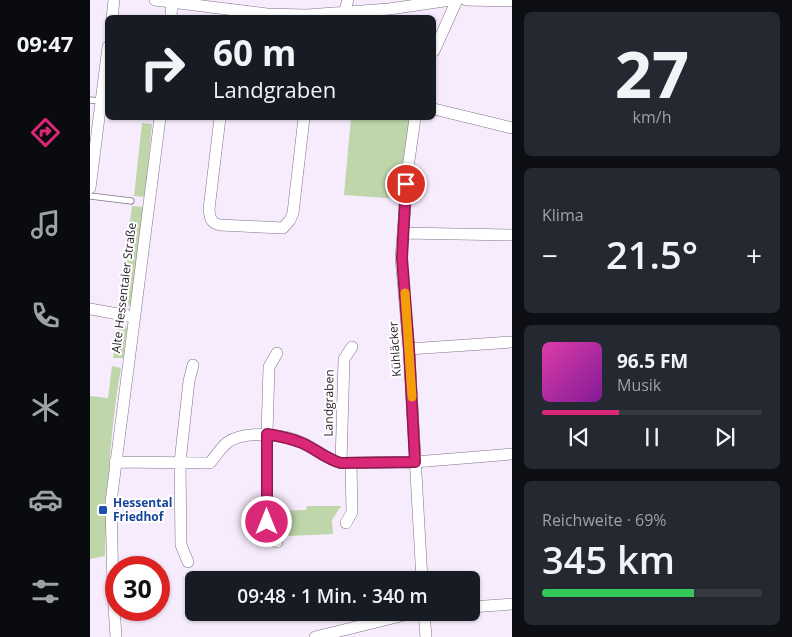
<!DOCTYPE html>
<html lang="de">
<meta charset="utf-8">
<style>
body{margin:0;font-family:"Open Sans",sans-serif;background:#242831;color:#f1f3f6;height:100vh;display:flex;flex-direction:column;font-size:19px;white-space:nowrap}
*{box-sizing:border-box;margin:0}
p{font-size:16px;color:#9ea1a6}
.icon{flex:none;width:28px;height:28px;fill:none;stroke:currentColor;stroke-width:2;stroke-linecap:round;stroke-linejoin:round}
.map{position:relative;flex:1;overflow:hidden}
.panel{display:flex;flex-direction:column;gap:12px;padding:12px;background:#0d0f14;width:280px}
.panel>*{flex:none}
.top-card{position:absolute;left:15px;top:15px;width:331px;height:105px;border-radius:8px;box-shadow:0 1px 4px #0004;background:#171b24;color:#f1f3f6;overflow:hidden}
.speed{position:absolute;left:15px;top:556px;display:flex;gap:10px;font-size:25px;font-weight:700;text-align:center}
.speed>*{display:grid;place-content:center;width:65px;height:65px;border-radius:50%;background:#171b24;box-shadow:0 1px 4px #0004;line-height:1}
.speed .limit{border:8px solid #d22;background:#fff;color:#111}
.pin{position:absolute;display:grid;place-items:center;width:42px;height:42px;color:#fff;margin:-21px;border:2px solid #fff;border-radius:50%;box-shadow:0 1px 5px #0007}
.me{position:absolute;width:55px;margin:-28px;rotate:0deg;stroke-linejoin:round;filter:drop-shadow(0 0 4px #0008)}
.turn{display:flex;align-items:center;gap:18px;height:105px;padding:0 25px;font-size:22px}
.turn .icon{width:65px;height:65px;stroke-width:2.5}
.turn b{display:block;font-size:35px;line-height:42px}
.big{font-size:38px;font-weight:600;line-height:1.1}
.panel .card{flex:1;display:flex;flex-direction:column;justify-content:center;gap:8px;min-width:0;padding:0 18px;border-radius:8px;background:#242831}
.panel .dial{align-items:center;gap:0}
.dial b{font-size:65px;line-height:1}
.song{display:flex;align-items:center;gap:15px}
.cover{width:60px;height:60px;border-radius:8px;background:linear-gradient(135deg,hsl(320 70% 55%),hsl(290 70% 35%))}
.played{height:5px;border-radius:2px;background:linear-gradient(90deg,#db2777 35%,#363941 35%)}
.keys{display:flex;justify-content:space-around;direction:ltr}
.heat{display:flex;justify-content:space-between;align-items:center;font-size:28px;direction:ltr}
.charge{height:8px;border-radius:4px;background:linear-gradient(90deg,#34c759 69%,#363941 0)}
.trip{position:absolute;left:95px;top:571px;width:295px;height:50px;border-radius:8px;background:#171b24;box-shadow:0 1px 4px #0004;font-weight:600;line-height:50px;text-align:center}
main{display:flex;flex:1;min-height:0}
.tabs{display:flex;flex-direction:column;width:90px;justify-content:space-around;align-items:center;background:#090b0e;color:#9ea1a6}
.tabs .icon{width:35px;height:35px}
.tabs .current{color:#db2777}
.tabs b{font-size:22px;color:#f1f3f6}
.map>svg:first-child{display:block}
</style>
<main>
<nav class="tabs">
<b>09:47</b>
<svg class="icon current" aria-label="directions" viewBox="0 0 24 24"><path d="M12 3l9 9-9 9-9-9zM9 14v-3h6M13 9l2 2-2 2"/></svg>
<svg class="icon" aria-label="music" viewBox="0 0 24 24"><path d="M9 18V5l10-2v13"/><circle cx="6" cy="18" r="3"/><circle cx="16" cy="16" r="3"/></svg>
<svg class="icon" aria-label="phone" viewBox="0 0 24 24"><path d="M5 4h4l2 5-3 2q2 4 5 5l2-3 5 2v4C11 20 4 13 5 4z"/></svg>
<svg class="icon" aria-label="climate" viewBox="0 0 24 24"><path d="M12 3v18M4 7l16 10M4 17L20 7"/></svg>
<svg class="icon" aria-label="car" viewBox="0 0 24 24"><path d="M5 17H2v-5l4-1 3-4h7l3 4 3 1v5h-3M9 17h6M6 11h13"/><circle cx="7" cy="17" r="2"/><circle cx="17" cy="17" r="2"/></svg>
<svg class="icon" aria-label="filters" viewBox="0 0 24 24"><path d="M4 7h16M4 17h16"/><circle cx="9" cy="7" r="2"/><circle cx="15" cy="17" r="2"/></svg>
</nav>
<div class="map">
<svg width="422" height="637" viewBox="0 0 422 637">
<rect width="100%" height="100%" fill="#f7ecfd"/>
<path fill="#bfd6ab" d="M261 118 322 119 313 160 310 199 254 195Z
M52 123 62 124 55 197 44 196Z
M42 206 54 207 41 303 36 309 29 310Z
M29 322 34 324 37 328 33 358H23Z
M22 366 31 368C20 430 17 492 15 556L0 559V396L18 398Z
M217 506H251L242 520 243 534 199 536 190 528 181 524V511L216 510Z"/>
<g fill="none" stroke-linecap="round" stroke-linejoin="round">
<g stroke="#82718a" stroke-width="7">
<path id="lane" d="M0 100 10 101
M0 196 41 201"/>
</g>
<g stroke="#82718a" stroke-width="12">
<path id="street" d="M65 0 177 14 217 15 299 9 361 0
M376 0 422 1
M254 13 258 0
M22 18 24 0
M81 18 82 0
M344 51 367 0
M344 109 422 128
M130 118 119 209C120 219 121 223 130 225L193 228 200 220 203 213 214 118
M325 118 318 168 311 258 319 349 332 580
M0 188 18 47
M313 233 422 235
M0 309 44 317
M319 349 422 342
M187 353 179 367 177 435V522L187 542
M25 462 120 463C125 457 131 447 138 442 156 430 195 434 213 443 227 450 237 459 251 463L325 462 422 454
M251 463 254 359 262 347
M256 523 262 512 261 464
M98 562 91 545 90 462 99 381 103 365
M381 607 422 604
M334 612 336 637
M26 637 23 590 21 502 70 118
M225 637 327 612"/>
</g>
<use href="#lane" stroke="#fff" stroke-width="5.5"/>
<use href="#street" stroke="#fff" stroke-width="11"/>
</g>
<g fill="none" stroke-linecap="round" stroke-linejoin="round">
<g stroke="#8e194d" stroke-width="12">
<path id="route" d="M177 522V434C189 436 200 438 212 443 226 449 236 459 251 463L325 462 319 349 312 258 316 184"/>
</g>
<use href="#route" stroke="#db2777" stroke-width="9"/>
<path stroke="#f59e0b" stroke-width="9" d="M315 293 322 397"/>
</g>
<rect fill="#1a4fb4" stroke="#fff" stroke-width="2" x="8" y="505" width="10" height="10" rx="2.5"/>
<g text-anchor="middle" stroke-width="4" stroke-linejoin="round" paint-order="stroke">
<g font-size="12" fill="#27202a" stroke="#fff">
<text transform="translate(34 288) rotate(-83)" y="4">Alte Hessentaler Straße</text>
<text transform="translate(305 349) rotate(-94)" y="4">Kühläcker</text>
<text transform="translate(239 403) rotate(-89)" y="4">Landgraben</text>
</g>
<g font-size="12" font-weight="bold" fill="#164399" stroke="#fff" text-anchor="start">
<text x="23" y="507">Hessental<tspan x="23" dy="14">Friedhof</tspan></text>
</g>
</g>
</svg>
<div class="speed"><div class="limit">30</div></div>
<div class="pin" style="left:316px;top:184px;background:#d93025"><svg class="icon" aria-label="arrive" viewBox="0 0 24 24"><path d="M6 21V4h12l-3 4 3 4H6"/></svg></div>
<svg class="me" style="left:177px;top:522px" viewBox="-20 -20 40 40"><circle r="17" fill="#db2777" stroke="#fff" stroke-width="3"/><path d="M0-11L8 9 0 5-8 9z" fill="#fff"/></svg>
<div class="trip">09:48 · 1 Min. · 340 m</div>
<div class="top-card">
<div class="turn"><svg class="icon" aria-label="right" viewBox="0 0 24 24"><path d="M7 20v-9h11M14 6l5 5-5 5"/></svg><div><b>60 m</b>Landgraben</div></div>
</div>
</div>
<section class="panel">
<div class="card dial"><b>27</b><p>km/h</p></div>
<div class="card"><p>Klima</p>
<div class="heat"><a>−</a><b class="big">21.5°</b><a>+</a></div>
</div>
<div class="card">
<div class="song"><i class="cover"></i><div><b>96.5 FM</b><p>Musik</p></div></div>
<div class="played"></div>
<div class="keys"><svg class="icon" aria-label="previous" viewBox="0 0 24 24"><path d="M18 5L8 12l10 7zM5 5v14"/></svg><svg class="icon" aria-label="pause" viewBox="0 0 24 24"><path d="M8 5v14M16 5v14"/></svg><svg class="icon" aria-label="next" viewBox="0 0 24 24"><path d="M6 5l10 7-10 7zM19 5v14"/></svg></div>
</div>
<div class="card"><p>Reichweite · 69%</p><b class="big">345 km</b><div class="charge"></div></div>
</section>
</main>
